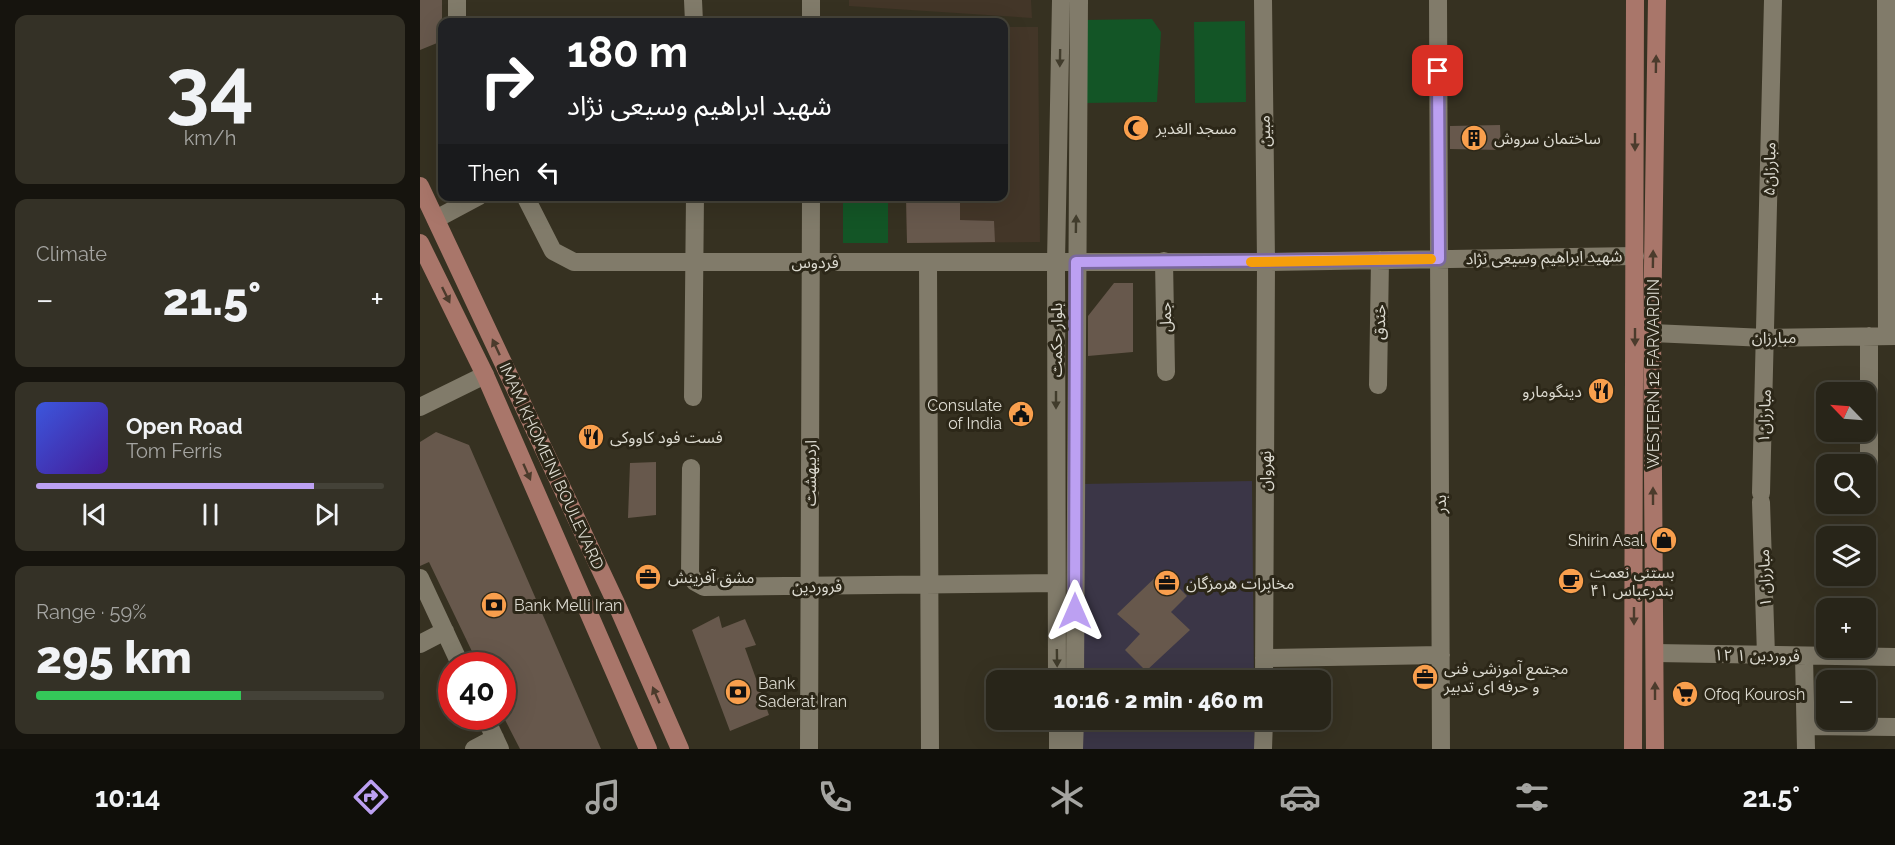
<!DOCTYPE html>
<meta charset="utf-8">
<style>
body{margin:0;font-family:Raleway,"Noto Sans Arabic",sans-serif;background:#343126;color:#f1f3f6;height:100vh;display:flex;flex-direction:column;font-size:22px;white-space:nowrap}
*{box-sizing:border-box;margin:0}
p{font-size:20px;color:#a5a5a2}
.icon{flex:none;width:33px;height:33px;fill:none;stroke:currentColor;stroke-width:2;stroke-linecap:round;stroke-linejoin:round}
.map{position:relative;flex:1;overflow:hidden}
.panel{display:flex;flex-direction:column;gap:15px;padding:15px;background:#16140e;width:420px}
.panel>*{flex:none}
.banner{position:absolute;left:18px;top:18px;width:570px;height:183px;border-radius:12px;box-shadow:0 6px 24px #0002,0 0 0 2px #444238;background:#202124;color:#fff;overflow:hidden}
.needle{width:39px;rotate:295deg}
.buttons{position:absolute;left:1396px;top:382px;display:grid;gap:12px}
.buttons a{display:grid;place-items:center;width:60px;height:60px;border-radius:12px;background:#282519;box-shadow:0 6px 24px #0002,0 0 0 2px #444238;font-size:30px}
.speed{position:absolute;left:18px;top:652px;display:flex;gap:12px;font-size:30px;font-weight:700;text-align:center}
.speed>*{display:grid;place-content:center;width:78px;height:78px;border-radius:50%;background:#282519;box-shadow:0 6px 24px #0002,0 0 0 2px #444238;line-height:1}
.speed .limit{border:9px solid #d22;background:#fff;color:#111}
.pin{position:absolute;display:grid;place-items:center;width:51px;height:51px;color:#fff;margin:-26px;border-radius:12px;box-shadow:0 3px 9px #0006}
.me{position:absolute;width:66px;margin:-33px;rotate:0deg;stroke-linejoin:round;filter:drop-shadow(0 0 4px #0008)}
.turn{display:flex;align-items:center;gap:21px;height:126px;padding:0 30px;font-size:27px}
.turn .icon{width:78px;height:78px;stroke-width:2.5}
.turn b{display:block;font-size:42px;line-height:51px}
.then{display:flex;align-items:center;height:57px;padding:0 30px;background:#0003;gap:12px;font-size:22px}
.big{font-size:45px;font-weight:800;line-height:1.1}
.panel .tile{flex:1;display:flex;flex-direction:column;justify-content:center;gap:9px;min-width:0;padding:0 21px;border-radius:12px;background:#343126}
.panel .dial{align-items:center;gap:0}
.dial b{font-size:78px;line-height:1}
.song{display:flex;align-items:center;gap:18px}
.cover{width:72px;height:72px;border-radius:9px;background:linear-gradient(135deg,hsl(230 70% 55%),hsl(260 70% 35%))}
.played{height:6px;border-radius:3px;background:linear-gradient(90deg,#bca0f2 80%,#444238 80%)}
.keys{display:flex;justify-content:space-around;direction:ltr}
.heat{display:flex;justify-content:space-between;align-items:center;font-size:33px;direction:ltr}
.charge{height:9px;border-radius:4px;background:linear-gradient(90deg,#34c759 59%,#444238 0)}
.trip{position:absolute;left:566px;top:670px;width:345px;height:60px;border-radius:12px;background:#282519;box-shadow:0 6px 24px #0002,0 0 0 2px #444238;font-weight:800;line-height:60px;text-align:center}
.menu{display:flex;height:96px;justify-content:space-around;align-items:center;background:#100f0a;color:#a5a5a2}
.menu .icon{width:42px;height:42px}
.menu .selected{color:#bca0f2}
.menu b{font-size:27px;color:#f1f3f6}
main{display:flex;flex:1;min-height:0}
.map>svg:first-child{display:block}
</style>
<main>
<section class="panel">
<div class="tile dial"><b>34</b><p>km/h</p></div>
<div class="tile"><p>Climate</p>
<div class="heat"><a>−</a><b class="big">21.5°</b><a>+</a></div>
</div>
<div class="tile">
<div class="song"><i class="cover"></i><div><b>Open Road</b><p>Tom Ferris</p></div></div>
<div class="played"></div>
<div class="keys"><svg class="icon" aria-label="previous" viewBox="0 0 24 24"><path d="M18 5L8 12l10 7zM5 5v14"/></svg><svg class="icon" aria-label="pause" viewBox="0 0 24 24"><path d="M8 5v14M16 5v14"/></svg><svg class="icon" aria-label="next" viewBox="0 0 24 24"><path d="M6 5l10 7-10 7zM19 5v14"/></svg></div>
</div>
<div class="tile"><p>Range · 59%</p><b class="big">295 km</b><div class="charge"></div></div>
</section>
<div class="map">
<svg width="1475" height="749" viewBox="0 0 1475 749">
<rect width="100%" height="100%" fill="#363121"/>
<path fill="#3b3647" d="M832 481 834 681H662V484Z
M662 720H834L835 749H662Z"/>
<path fill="#433628" d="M429 0H611L612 18 429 6Z
M584 27H618L620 242 487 243 486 197 584 196Z"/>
<path fill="#135526" d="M732 19 741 32 737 102 664 103 663 20Z
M825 21 826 102 775 103 774 22Z
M423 197H468V243H423Z"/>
<path fill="#67584c" d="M0 0H22V41L0 50Z
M1080 125 1081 150 1030 149V126Z
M486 196H540V220L574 221 575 242 487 243Z
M694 283H713V352L668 356V316Z
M16 432 49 445 181 749H100L82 714V666H59L9 562 0 566V442Z
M236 462V515L208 518 210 463Z
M742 571 767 596 751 612 770 630 726 671 705 650 720 634 697 614Z
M299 616 302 628 325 619 336 645 325 648 349 715 310 731 272 630Z"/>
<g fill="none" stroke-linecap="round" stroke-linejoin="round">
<path stroke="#817b6a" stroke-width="18" d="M37 0V22
M273 0 274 22
M843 0 846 262 844 681
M1018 0 1021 749
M1466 0 1467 336
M391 22V0
M105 196 133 251 154 262H846L1215 256
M16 219 59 196
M744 261 746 372
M508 262 510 749
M1232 333 1346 338 1475 336
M1449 336V489
M958 385 960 260
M273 397 275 196
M0 407 65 375
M271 468 270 574 275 582 284 587 636 583
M1341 493 1353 0
M1341 502 1346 655
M0 578 41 666
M0 644 25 631
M1235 653 1475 657
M1384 656 1386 749
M844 658 1021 655
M637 681 636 262 641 0
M655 681 659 0
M65 717 80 749
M638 720V749
M1386 726 1475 727
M54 749 75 738
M389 749 391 196
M654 749 655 720
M843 749 844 720"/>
<path stroke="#a9766a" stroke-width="18" d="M0 186 196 603 260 749
M0 243 65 375 228 749
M1213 749 1215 0
M1235 749 1232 333 1237 0"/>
</g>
<defs><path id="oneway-solid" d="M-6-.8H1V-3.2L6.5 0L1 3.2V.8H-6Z" transform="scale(1.5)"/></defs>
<g fill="#413c2c">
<use href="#oneway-solid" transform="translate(640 58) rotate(91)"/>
<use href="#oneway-solid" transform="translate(656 224) rotate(-89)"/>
<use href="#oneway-solid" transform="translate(636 400) rotate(90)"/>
<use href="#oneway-solid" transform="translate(637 658) rotate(89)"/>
</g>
<g fill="#4b3b2c">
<use href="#oneway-solid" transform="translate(1236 64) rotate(-89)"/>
<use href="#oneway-solid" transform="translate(1215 142) rotate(90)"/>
<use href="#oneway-solid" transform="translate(1233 259) rotate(-89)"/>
<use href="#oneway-solid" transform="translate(26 295) rotate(64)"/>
<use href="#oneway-solid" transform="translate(1215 337) rotate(90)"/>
<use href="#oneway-solid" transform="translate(76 347) rotate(-115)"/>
<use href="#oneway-solid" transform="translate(107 472) rotate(66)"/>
<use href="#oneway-solid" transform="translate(1233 496) rotate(-90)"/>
<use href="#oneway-solid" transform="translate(1214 616) rotate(90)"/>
<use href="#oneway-solid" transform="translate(1235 691) rotate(-90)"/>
<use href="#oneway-solid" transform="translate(236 695) rotate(-113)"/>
</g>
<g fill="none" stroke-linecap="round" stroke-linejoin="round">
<g stroke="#7a689d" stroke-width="15">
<path id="route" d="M655 611 656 262 1019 259 1018 71"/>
</g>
<use href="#route" stroke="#bca0f2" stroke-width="10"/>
<path stroke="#f59e0b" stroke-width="10" d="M831 262 1011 259"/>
</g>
<defs>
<g id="mosque-disc" transform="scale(1.35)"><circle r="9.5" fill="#f99f4d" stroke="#2c2718"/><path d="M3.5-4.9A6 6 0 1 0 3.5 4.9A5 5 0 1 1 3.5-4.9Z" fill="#111"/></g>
<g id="building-disc" transform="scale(1.35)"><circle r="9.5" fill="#f99f4d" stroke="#2c2718"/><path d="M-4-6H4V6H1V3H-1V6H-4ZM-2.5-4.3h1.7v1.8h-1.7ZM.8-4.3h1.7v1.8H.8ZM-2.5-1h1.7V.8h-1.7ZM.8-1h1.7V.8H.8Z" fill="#111"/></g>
<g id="restaurant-disc" transform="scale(1.35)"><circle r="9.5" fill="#f99f4d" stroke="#2c2718"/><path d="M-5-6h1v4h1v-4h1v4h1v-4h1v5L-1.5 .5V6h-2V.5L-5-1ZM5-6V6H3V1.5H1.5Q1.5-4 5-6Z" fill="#111"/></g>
<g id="civic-disc" transform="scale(1.35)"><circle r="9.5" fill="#f99f4d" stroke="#2c2718"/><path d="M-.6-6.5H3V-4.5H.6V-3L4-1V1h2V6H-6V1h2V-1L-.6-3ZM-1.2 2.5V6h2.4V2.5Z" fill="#111"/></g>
<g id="shop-disc" transform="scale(1.35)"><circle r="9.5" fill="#f99f4d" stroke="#2c2718"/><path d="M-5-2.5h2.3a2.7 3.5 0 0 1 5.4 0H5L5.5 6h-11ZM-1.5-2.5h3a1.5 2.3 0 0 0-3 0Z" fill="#111"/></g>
<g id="office-disc" transform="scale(1.35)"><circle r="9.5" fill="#f99f4d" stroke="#2c2718"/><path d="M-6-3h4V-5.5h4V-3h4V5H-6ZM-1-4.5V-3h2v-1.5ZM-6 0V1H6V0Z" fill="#111"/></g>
<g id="cafe-disc" transform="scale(1.35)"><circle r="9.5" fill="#f99f4d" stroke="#2c2718"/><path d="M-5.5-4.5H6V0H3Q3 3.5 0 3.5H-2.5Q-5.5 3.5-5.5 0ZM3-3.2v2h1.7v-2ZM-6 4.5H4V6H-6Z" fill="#111"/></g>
<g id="bank-disc" transform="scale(1.35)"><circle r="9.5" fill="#f99f4d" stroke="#2c2718"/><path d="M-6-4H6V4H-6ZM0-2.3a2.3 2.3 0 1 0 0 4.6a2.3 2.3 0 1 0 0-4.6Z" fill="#111"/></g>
<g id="supermarket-disc" transform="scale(1.35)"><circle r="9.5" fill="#f99f4d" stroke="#2c2718"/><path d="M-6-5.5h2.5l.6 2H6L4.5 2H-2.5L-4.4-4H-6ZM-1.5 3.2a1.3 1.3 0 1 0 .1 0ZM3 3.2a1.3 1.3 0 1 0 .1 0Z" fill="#111"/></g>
</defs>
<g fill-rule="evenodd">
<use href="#mosque-disc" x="716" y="128"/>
<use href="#building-disc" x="1054" y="138"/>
<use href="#restaurant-disc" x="1181" y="391"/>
<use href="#civic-disc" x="601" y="414"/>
<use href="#restaurant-disc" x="171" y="437"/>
<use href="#shop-disc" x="1244" y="540"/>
<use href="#office-disc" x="228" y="577"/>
<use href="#cafe-disc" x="1151" y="581"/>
<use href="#office-disc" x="747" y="583"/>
<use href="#bank-disc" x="74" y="605"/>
<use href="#office-disc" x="1005" y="677"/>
<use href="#bank-disc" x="318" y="692"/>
<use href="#supermarket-disc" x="1265" y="694"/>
</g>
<g text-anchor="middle" stroke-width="6" stroke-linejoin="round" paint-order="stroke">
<g font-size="16" fill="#dcdad0" stroke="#2c2718" text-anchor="start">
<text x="736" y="134">مسجد الغدیر</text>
<text x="1074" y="144">ساختمان سروش</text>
<text x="1162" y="397" text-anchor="end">دینگومارو</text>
<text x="582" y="411" text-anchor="end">Consulate<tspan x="582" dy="18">of India</tspan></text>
<text x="190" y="443">فست فود کاووکی</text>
<text x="1224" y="546" text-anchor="end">Shirin Asal</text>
<text x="1170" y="578">بستنی نعمت<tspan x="1170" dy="18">بندرعباس ۴۱</tspan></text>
<text x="248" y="583">مشق آفرینش</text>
<text x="766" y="589">مخابرات هرمزگان</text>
<text x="94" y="611">Bank Melli Iran</text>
<text x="1024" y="674">مجتمع آموزشی فنی<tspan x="1024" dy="18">و حرفه ای تدبیر</tspan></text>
<text x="338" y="689">Bank<tspan x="338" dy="18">Saderat Iran</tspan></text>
<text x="1284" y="700">Ofoq Kourosh</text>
</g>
<g font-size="16" fill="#dcdad0" stroke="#2c2718">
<text transform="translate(844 131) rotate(-91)" y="6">مبین</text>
<text transform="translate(1349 169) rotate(-89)" y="6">مبارزان۵</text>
<text transform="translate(1124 257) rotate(-1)" y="6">شهید ابراهیم وسیعی نژاد</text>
<text x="395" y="268">فردوس</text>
<text transform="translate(745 317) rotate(-91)" y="6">جمل</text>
<text transform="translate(959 322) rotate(-89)" y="6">خندق</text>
<text x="1354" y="343">مبارزان</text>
<text transform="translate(636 340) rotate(-90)" y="6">بلوار حکمت</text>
<text transform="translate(1233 374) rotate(-90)" y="6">WESTERN 12 FARVARDIN</text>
<text transform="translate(1344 416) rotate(-88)" y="6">مبارزان۱</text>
<text transform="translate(132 466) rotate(65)" y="6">IMAM KHOMEINI BOULEVARD</text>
<text transform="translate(845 471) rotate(-90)" y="6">نهروان</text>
<text transform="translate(390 473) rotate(-90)" y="6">اردیبهشت</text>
<text transform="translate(1020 504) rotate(-90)" y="6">بدر</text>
<text transform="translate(1344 578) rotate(-92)" y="6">مبارزان ۱</text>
<text transform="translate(397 586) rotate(-1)" y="6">فروردین</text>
<text transform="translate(1337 655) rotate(1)" y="6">۱۲ فروردین ۱</text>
</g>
</g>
</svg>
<div class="buttons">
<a><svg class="needle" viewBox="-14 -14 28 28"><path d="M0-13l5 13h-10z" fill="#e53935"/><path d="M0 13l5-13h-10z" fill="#a5a5a2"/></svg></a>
<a><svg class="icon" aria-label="search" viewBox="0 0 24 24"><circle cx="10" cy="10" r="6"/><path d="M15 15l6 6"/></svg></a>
<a><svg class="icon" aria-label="layers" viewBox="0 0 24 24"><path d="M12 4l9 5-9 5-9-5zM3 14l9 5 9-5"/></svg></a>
<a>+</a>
<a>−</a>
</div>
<div class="speed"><div class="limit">40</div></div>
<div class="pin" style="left:1018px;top:71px;background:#d93025"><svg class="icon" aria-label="arrive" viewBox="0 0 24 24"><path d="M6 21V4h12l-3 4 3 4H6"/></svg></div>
<svg class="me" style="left:655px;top:611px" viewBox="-20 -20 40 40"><path d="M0-17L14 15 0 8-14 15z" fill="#bca0f2" stroke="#fff" stroke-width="4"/></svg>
<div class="trip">10:16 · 2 min · 460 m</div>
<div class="banner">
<div class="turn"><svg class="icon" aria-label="right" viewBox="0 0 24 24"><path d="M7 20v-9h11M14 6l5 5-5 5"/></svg><div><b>180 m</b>شهید ابراهیم وسیعی نژاد</div></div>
<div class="then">Then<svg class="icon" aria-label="left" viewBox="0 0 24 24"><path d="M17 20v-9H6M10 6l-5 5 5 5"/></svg></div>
</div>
</div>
</main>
<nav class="menu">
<b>10:14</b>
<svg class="icon selected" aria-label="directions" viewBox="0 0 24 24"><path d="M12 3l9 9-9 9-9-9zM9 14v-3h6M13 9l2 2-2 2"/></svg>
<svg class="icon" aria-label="music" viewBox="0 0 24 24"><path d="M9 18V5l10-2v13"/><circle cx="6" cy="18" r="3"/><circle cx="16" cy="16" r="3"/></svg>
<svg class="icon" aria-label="phone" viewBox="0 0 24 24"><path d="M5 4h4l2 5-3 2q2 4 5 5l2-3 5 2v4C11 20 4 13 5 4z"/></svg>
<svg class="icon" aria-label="climate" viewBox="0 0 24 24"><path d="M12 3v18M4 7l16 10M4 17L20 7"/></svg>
<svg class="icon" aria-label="car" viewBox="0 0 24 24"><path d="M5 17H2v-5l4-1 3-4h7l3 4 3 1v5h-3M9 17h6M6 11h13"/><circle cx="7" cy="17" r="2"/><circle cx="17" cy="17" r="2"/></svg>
<svg class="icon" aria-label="filters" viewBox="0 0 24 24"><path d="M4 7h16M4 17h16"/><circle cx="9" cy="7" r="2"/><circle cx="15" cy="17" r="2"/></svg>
<b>21.5°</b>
</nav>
